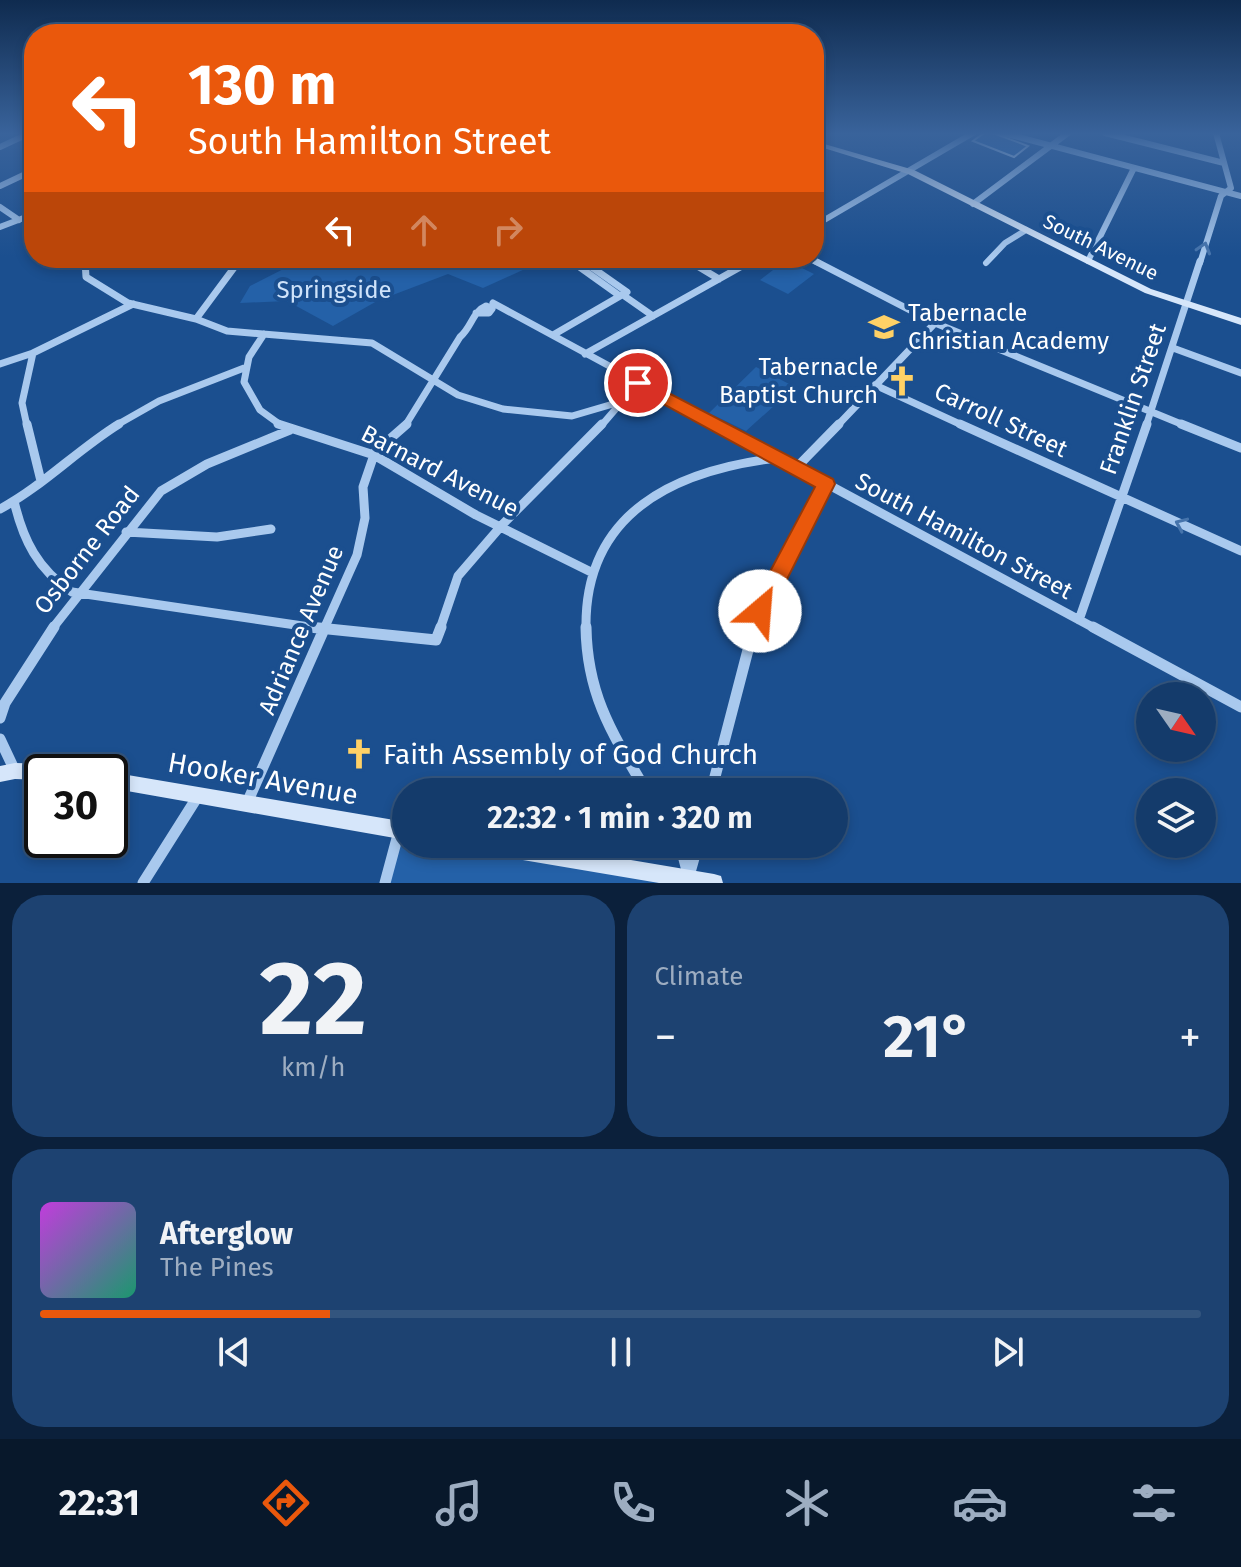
<!DOCTYPE html>
<meta charset="utf-8">
<style>
body{margin:0;font-family:"Fira Sans",sans-serif;background:#1d4271;color:#f1f3f6;height:100vh;display:flex;flex-direction:column;font-size:30px;white-space:nowrap}
*{box-sizing:border-box;margin:0}
p{font-size:26px;color:#9dadc1}
.icon{flex:none;width:44px;height:44px;fill:none;stroke:currentColor;stroke-width:2;stroke-linecap:round;stroke-linejoin:round}
.map{position:relative;height:883px;overflow:hidden}
.details{display:flex;flex-direction:column;gap:12px;padding:12px;background:#0b203b;flex:1}
.details>*{flex:none}
.top-card{position:absolute;left:24px;top:24px;width:800px;height:244px;border-radius:32px;box-shadow:0 4px 12px #0003,0 0 0 2px #33557e;background:#ea580c;color:#fff;overflow:hidden}
.needle{width:52px;rotate:124deg}
.controls{position:absolute;left:1136px;top:682px;display:grid;gap:16px}
.controls a{display:grid;place-items:center;width:80px;height:80px;border-radius:50%;background:#143b6b;box-shadow:0 4px 12px #0003,0 0 0 2px #33557e;font-size:40px}
.speed{position:absolute;left:24px;top:754px;display:flex;gap:16px;font-size:40px;font-weight:700;text-align:center}
.speed>*{display:grid;place-content:center;width:104px;height:104px;border-radius:50%;background:#143b6b;box-shadow:0 4px 12px #0003,0 0 0 2px #33557e;line-height:1}
.speed .limit{border:4px solid #111;border-radius:12px;background:#fff;color:#111}
.pin{position:absolute;display:grid;place-items:center;width:68px;height:68px;color:#fff;margin:-34px;border:4px solid #fff;border-radius:50%;box-shadow:0 2px 8px #0007}
.me{position:absolute;width:88px;margin:-44px;rotate:27deg;stroke-linejoin:round;filter:drop-shadow(0 0 6px #0008)}
.turn{display:flex;align-items:center;gap:28px;height:168px;padding:0 32px;font-size:36px}
.turn .icon{width:104px;height:104px;stroke-width:2.5}
.turn b{display:block;font-size:56px;line-height:68px}
.lanes{display:flex;align-items:center;height:76px;padding:0 32px;background:#0003;justify-content:center;gap:40px;direction:ltr}
.lanes .off{opacity:.35}
.big{font-size:60px;font-weight:700;line-height:1.1}
.details .card{flex:1;display:flex;flex-direction:column;justify-content:center;gap:12px;min-width:0;padding:0 28px;border-radius:32px;background:#1d4271}
.details .dial{align-items:center;gap:0}
.dial b{font-size:104px;line-height:1}
.song{display:flex;align-items:center;gap:24px}
.cover{width:96px;height:96px;border-radius:12px;background:linear-gradient(135deg,hsl(290 70% 55%),hsl(160 70% 35%))}
.played{height:8px;border-radius:4px;background:linear-gradient(90deg,#ea580c 25%,#33557e 25%)}
.keys{display:flex;justify-content:space-around;direction:ltr}
.heat{display:flex;justify-content:space-between;align-items:center;font-size:44px;direction:ltr}
.details .tiles{flex:1;display:grid;gap:12px;grid-template-columns:1fr 1fr}
.card:last-child{grid-column:span 2}
.trip{position:absolute;left:392px;top:778px;width:456px;height:80px;border-radius:40px;background:#143b6b;box-shadow:0 4px 12px #0003,0 0 0 2px #33557e;font-weight:700;line-height:80px;text-align:center}
.tabs{display:flex;height:128px;justify-content:space-around;align-items:center;background:#08182b;color:#9dadc1}
.tabs .icon{width:56px;height:56px}
.tabs .current{color:#ea580c}
.tabs b{font-size:36px;color:#f1f3f6}
.map>svg:first-child{display:block}
</style>
<div class="map">
<svg width="1241" height="883" viewBox="0 0 1241 883">
<rect width="100%" height="100%" fill="#1b4f8f"/>
<path fill="#2461a8" d="M305 258H549L483 288 448 274 377 301 333 326 287 301 240 303 250 286Z
M786 260 814 274 788 294 760 280Z
M756 367 795 387 746 431 709 413Z
M399 830 406 831V844H482L687 883H385Z"/>
<path fill="#2a66ad" stroke="#cfe3fa" stroke-width="2" d="M984 133H993L1028 146 1014 157 973 141Z"/>
<g fill="none" stroke-linecap="round" stroke-linejoin="round">
<path stroke="#a9c9ee" stroke-width="6" d="M1003 133 1241 196
M1105 133 1224 163
M0 147 30 133
M0 186 34 170
M973 204 1068 133
M0 207 19 220
M814 226 973 133
M0 227 34 214
M85 258V263
M566 258 574 263
M578 258 586 263
M683 258 692 263
M808 258 819 263
M1088 261 1134 168
M237 263 244 258
M747 263 757 258
M986 263 1005 243 1026 230
M1200 263 1221 196 1231 188 1216 133"/>
<path stroke="#a9c9ee" stroke-width="7" d="M85 261 86 277 128 303 196 319 227 331 372 343 458 395 503 409 572 416 613 404
M571 261 620 296
M689 261 719 279
M815 261 935 323 1186 426
M623 295 653 316
M493 303 720 426
M196 319 239 261
M264 334 249 357 244 382 260 410 282 426
M553 335 627 292 583 261
M1173 348 1241 373
M585 354 751 261
M0 364 33 353
M875 385 964 426
M27 426 22 403 33 353 133 304
M115 426 159 401 244 368
M405 426 460 337C472 327 472 312 486 306L492 309 489 313H476
M601 426 638 383
M837 426 935 323
M1146 426 1200 261"/>
<path stroke="#a9c9ee" stroke-width="9" d="M27 424 41 481
M278 424 374 455 476 515 591 572
M716 424 1096 629
M960 424 1241 551
M1181 424 1241 448
M796 468 839 424
M14 501C23 540 38 570 72 592L323 629
M0 509C43 486 77 450 119 424
M126 532 217 537 271 529
M1079 620 1147 424
M52 629 161 491 207 464 290 430
M324 629 357 555 365 518 363 487 375 452 407 424
M440 629 458 576 502 525 602 424
M586 629C584 511 677 470 777 458
M754 629 826 484"/>
<path stroke="#a9c9ee" stroke-width="11" d="M309 627 436 640 441 627
M586 627C587 696 613 735 647 792
M1093 627 1241 707
M0 718 5 703 54 627
M0 739 15 771
M711 792 754 627
M247 803 325 627
M680 844 689 878
M143 883 198 796
M385 883 399 831
M687 883 698 844"/>
<path fill="#d6e6fa" fill-rule="evenodd" d="M814 141 914 170 1151 289 1241 318V325L1145 293 908 174 814 145Z
M15 763 54 764 60 766 62 772H42V780L15 779 0 782V766Z
M109 772H110L406 822V840L110 788Z
M473 844H536L714 874 721 876 723 883H659L482 853 476 850Z"/>
</g>
<defs><path id="oneway-chevron" d="M-2-3.5L2.5 0L-2 3.5" fill="none" stroke-width="1.6" stroke-linecap="round" stroke-linejoin="round" transform="scale(2)"/></defs>
<g stroke="#4674ac">
<use href="#oneway-chevron" transform="translate(1204 248) rotate(-73)"/>
<use href="#oneway-chevron" transform="translate(1181 524) rotate(-156)"/>
</g>
<linearGradient id="sky" x2="0" y2="1"><stop stop-color="#0f2b4f"/><stop offset="0.52" stop-color="#39639b"/><stop offset="1" stop-color="#39639b" stop-opacity="0"/></linearGradient>
<rect width="1241" height="257" fill="url(#sky)"/>
<path fill="#ea580c" stroke="#983908" stroke-width="2" d="M638 377 833 479 835 484 767 619 760 622 752 619 749 611 815 487 632 387 630 383Z"/>
<defs>
<g id="school-bare" transform="scale(2.4)"><path d="M0-5L7-2L0 1L-7-2ZM-4 1L0 2.5L4 1V4Q0 6-4 4Z" fill="#ffd166" stroke="#1b4f8f" stroke-width="2.5" paint-order="stroke"/></g>
<g id="church-bare" transform="scale(2.4)"><path d="M-1.2-6h2.4v3.5h3.3v2.4h-3.3V6h-2.4V-.1h-3.3v-2.4h3.3Z" fill="#ffd166" stroke="#1b4f8f" stroke-width="2.5" paint-order="stroke"/></g>
</defs>
<g fill-rule="evenodd">
<use href="#school-bare" x="884" y="327"/>
<use href="#church-bare" x="902" y="381"/>
<use href="#church-bare" x="359" y="754"/>
</g>
<g text-anchor="middle" stroke-width="8" stroke-linejoin="round" paint-order="stroke">
<g font-size="20" fill="#fff" stroke="#1b4f8f">
<text transform="translate(1101 247) rotate(26)" y="7">South Avenue</text>
</g>
<g font-size="24" fill="#cfe3fa" stroke="#1b4f8f">
<text x="334" y="298">Springside</text>
</g>
<g font-size="24" fill="#fff" stroke="#1b4f8f" text-anchor="start">
<text x="908" y="321">Tabernacle<tspan x="908" dy="28">Christian Academy</tspan></text>
<text x="878" y="375" text-anchor="end">Tabernacle<tspan x="878" dy="28">Baptist Church</tspan></text>
</g>
<g font-size="24" fill="#fff" stroke="#1b4f8f">
<text transform="translate(1133 399) rotate(-71)" y="8">Franklin Street</text>
<text transform="translate(1001 420) rotate(25)" y="8">Carroll Street</text>
<text transform="translate(440 471) rotate(27)" y="8">Barnard Avenue</text>
<text transform="translate(964 536) rotate(28)" y="8">South Hamilton Street</text>
<text transform="translate(87 550) rotate(-52)" y="8">Osborne Road</text>
<text transform="translate(301 630) rotate(-67)" y="8">Adriance Avenue</text>
</g>
<g font-size="28" fill="#fff" stroke="#1b4f8f" text-anchor="start">
<text x="383" y="764">Faith Assembly of God Church</text>
</g>
<g font-size="28" fill="#fff" stroke="#1b4f8f">
<text transform="translate(263 778) rotate(10)" y="10">Hooker Avenue</text>
</g>
</g>
</svg>
<div class="controls">
<a><svg class="needle" viewBox="-14 -14 28 28"><path d="M0-13l5 13h-10z" fill="#e53935"/><path d="M0 13l5-13h-10z" fill="#9dadc1"/></svg></a>
<a><svg class="icon" aria-label="layers" viewBox="0 0 24 24"><path d="M12 4l9 5-9 5-9-5zM3 14l9 5 9-5"/></svg></a>
</div>
<div class="speed"><div class="limit">30</div></div>
<div class="pin" style="left:638px;top:383px;background:#d93025"><svg class="icon" aria-label="arrive" viewBox="0 0 24 24"><path d="M6 21V4h12l-3 4 3 4H6"/></svg></div>
<svg class="me" style="left:760px;top:611px" viewBox="-20 -20 40 40"><circle r="19" fill="#fff"/><path d="M0-13L10 11 0 6-10 11z" fill="#ea580c"/></svg>
<div class="trip">22:32 · 1 min · 320 m</div>
<div class="top-card">
<div class="turn"><svg class="icon" aria-label="left" viewBox="0 0 24 24"><path d="M17 20v-9H6M10 6l-5 5 5 5"/></svg><div><b>130 m</b>South Hamilton Street</div></div>
<div class="lanes"><svg class="icon" aria-label="left" viewBox="0 0 24 24"><path d="M17 20v-9H6M10 6l-5 5 5 5"/></svg><svg class="icon off" aria-label="ahead" viewBox="0 0 24 24"><path d="M12 20V5M6 11l6-6 6 6"/></svg><svg class="icon off" aria-label="right" viewBox="0 0 24 24"><path d="M7 20v-9h11M14 6l5 5-5 5"/></svg></div>
</div>
</div>
<section class="details">
<div class="tiles">
<div class="card dial"><b>22</b><p>km/h</p></div>
<div class="card"><p>Climate</p>
<div class="heat"><a>−</a><b class="big">21°</b><a>+</a></div>
</div>
<div class="card">
<div class="song"><i class="cover"></i><div><b>Afterglow</b><p>The Pines</p></div></div>
<div class="played"></div>
<div class="keys"><svg class="icon" aria-label="previous" viewBox="0 0 24 24"><path d="M18 5L8 12l10 7zM5 5v14"/></svg><svg class="icon" aria-label="pause" viewBox="0 0 24 24"><path d="M8 5v14M16 5v14"/></svg><svg class="icon" aria-label="next" viewBox="0 0 24 24"><path d="M6 5l10 7-10 7zM19 5v14"/></svg></div>
</div>
</div>
</section>
<nav class="tabs">
<b>22:31</b>
<svg class="icon current" aria-label="directions" viewBox="0 0 24 24"><path d="M12 3l9 9-9 9-9-9zM9 14v-3h6M13 9l2 2-2 2"/></svg>
<svg class="icon" aria-label="music" viewBox="0 0 24 24"><path d="M9 18V5l10-2v13"/><circle cx="6" cy="18" r="3"/><circle cx="16" cy="16" r="3"/></svg>
<svg class="icon" aria-label="phone" viewBox="0 0 24 24"><path d="M5 4h4l2 5-3 2q2 4 5 5l2-3 5 2v4C11 20 4 13 5 4z"/></svg>
<svg class="icon" aria-label="climate" viewBox="0 0 24 24"><path d="M12 3v18M4 7l16 10M4 17L20 7"/></svg>
<svg class="icon" aria-label="car" viewBox="0 0 24 24"><path d="M5 17H2v-5l4-1 3-4h7l3 4 3 1v5h-3M9 17h6M6 11h13"/><circle cx="7" cy="17" r="2"/><circle cx="17" cy="17" r="2"/></svg>
<svg class="icon" aria-label="filters" viewBox="0 0 24 24"><path d="M4 7h16M4 17h16"/><circle cx="9" cy="7" r="2"/><circle cx="15" cy="17" r="2"/></svg>
</nav>
